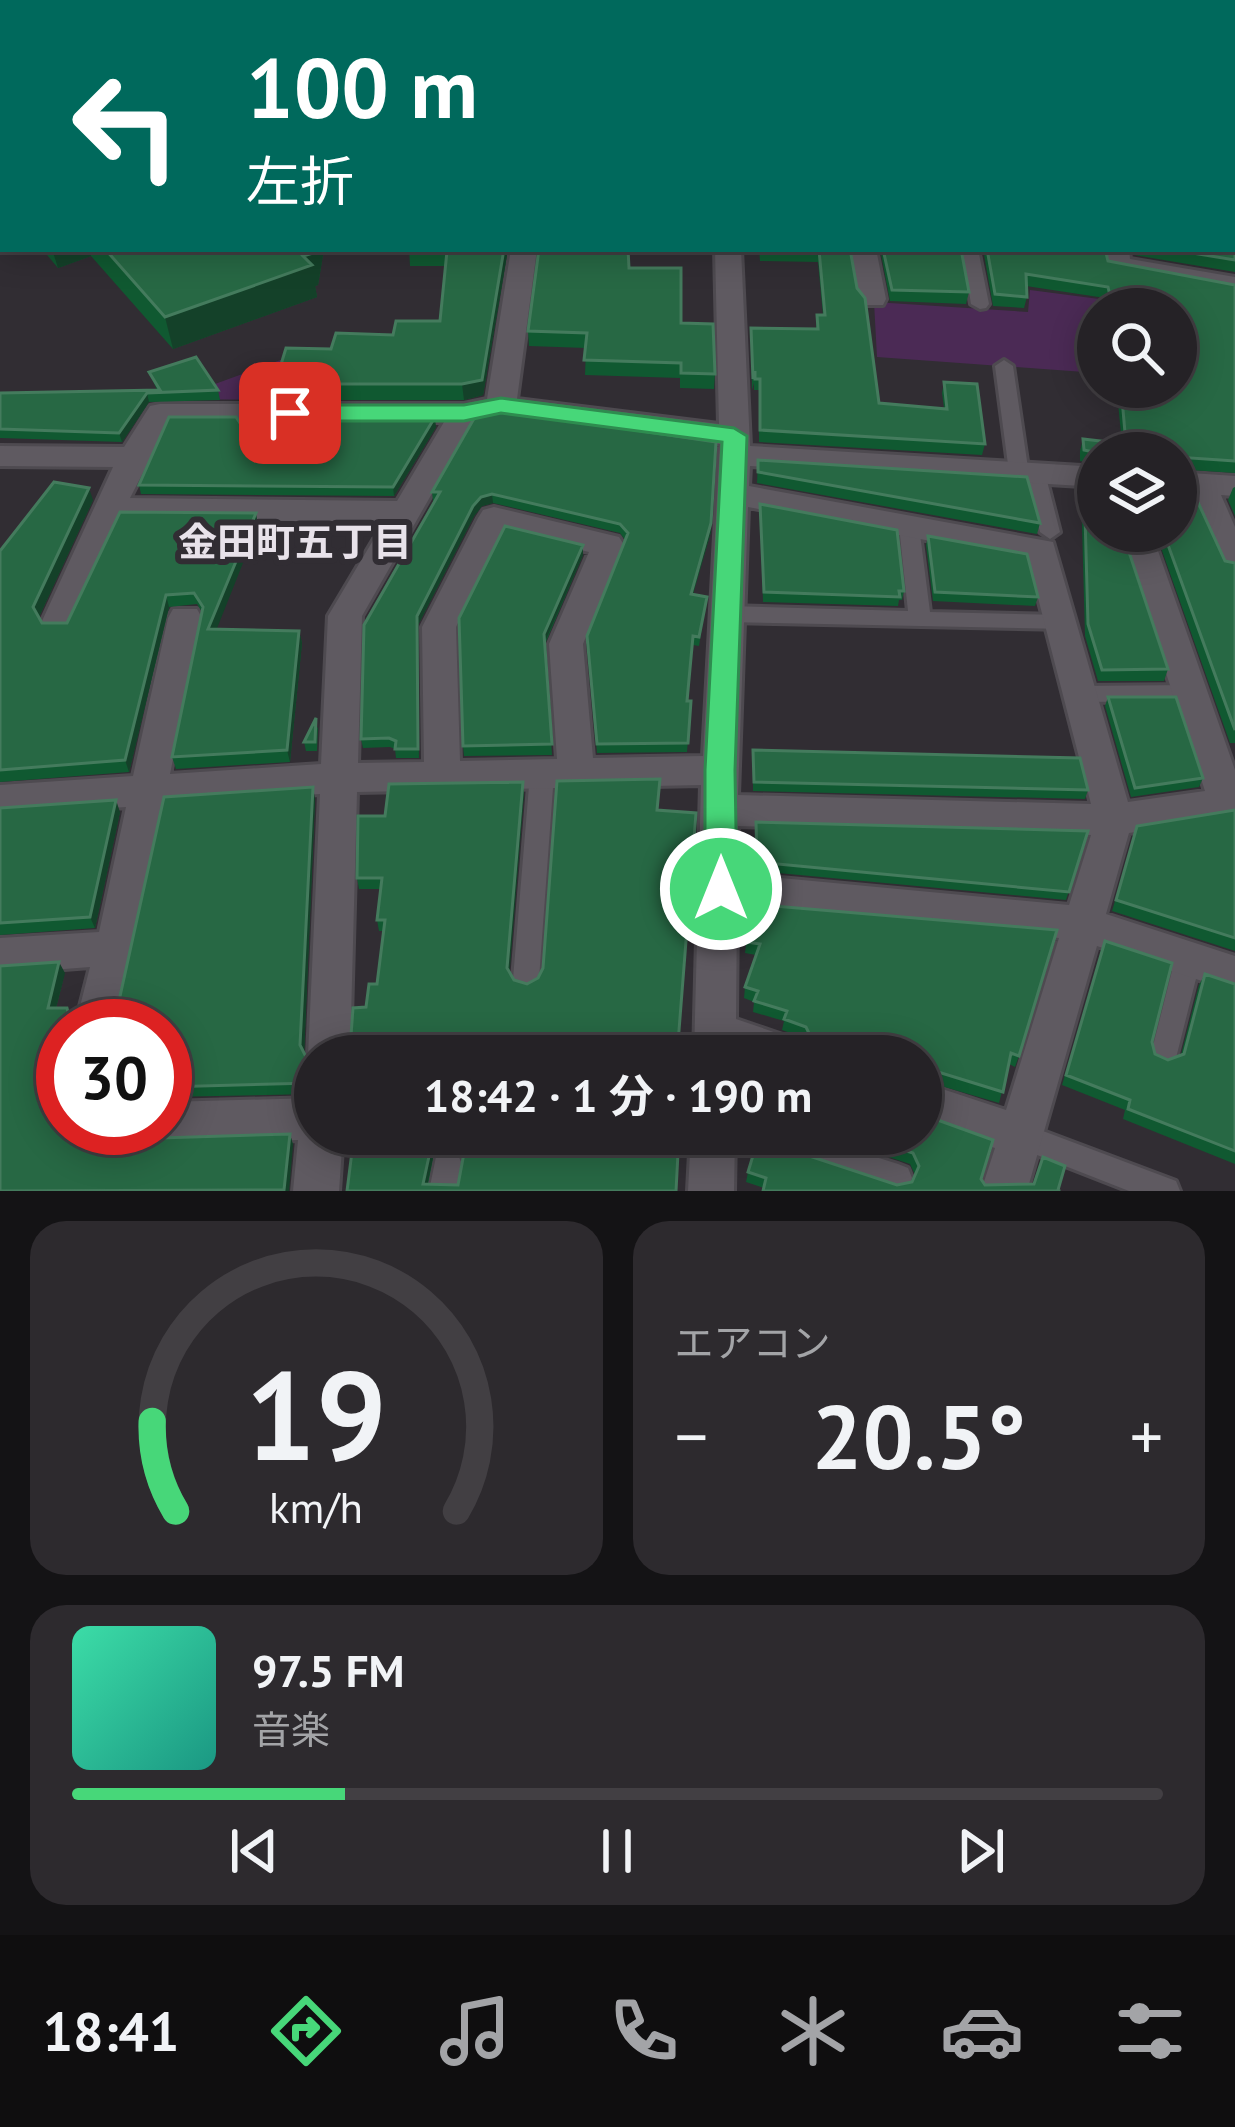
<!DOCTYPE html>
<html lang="ja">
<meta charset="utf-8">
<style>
body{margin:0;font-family:"PT Sans","Noto Sans JP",sans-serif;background:#2d2a2e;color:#f1f3f6;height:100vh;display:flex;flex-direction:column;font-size:45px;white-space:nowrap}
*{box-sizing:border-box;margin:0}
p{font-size:39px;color:#a3a4a7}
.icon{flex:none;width:66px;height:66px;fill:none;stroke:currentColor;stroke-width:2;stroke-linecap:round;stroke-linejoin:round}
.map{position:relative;height:1191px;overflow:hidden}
.details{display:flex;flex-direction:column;gap:30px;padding:30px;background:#141315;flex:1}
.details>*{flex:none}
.hud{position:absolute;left:0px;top:0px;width:1236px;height:252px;box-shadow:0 6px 30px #0003,0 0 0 3px #423f43;background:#00695c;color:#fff;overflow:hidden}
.controls{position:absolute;left:1077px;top:288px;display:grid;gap:24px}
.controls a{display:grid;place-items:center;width:120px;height:120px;border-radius:50%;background:#252226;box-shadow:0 6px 30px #0003,0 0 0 3px #423f43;font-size:60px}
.speed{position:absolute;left:36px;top:999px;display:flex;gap:24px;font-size:60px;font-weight:700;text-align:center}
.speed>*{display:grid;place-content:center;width:156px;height:156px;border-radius:50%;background:#252226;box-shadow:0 6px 30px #0003,0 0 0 3px #423f43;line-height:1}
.speed .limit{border:18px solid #d22;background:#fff;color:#111}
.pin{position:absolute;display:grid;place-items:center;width:102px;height:102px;color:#fff;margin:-51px;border-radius:24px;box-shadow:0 6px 18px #0006}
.me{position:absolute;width:132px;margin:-66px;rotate:0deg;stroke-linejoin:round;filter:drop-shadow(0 0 9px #0008)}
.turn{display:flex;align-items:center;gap:42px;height:252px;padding:0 48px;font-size:54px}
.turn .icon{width:156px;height:156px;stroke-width:2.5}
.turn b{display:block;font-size:84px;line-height:102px}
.big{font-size:90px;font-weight:700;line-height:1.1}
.details .card{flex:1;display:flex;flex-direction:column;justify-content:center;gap:18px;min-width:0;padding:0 42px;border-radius:36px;background:#2d2a2e}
.details .dial{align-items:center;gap:0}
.dial svg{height:312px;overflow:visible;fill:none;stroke:#423f43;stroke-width:7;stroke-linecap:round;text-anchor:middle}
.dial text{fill:#f1f3f6;stroke:none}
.song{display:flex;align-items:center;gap:36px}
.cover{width:144px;height:144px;border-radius:18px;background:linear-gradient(135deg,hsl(160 70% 55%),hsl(170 70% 35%))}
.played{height:12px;border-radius:6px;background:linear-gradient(90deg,#47d779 25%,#423f43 25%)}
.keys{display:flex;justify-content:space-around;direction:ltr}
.heat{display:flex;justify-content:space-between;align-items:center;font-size:66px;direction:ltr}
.details .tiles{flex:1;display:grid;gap:30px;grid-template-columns:1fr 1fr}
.card:last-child{grid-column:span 2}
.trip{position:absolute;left:294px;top:1035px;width:648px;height:120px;border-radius:60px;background:#252226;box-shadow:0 6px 30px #0003,0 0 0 3px #423f43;font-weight:700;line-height:120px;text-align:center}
.menu{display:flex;height:192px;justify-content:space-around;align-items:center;background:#0f0e0f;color:#a3a4a7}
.menu .icon{width:84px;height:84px}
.menu .on{color:#47d779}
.menu b{font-size:54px;color:#f1f3f6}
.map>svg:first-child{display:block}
</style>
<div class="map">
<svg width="1235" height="1191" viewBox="0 0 1235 1191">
<rect width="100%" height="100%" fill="#312d33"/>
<path fill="#4b2a55" d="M1030 290 1107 300 1108 309H1098V373L877 357 874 302 1028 312Z
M286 358 274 400 174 399Z"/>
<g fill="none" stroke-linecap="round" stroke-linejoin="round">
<g stroke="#4e4a50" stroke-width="6">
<path id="service" d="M962 249H978L989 304 986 308 980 309 971 304Z
M1004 360 1013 366 1028 468H1042L1045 473 1060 532 1050 539 1040 532 1026 476 1019 478 1009 472 995 366Z
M909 519 919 526 930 612 1061 615 1069 617 1072 623 1069 629 728 622 717 614 728 606 908 611 899 526Z
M1190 685 1198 687 1201 693 1198 699 1190 701 1080 702 1072 700 1069 694 1072 688 1080 686Z
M542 765 550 767 554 774 539 979 535 987 526 991 517 987 513 979 530 774 534 767Z
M1188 948 1197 951 1201 959 1177 1054 1174 1063 1164 1066 1154 1063 1151 1054 1175 959 1179 951Z
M1019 1122 1176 1181 1180 1191H1129L1009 1144 1005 1135 1009 1126Z
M747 1134H803L898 1164 908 1168 912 1178 908 1188 895 1191 761 1147 751 1143Z
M447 1148 457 1152 461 1162 457 1191H429L437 1152Z"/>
</g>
<g stroke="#4e4a50" stroke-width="6">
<path id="minor" d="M511 249H537L517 399 719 424 715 249H741L750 446 1098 467V487L750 466 749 486 1053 542 1128 802 1205 791 1119 531H1151L1235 770V816L1129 833 1106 914 1235 956V992L1097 946 1027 1191H981L995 1148 921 1122V1082L1006 1110 1059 938 737 907 736 1019 803 1042 809 1056H694L701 785 357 792 350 1056H315V1070L308 1056 320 794 164 804 117 1026H75L90 967 0 974V938L99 932 126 807 0 815V785L133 776 168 618 173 609H197L202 618 170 774 321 764 328 616 384 522 121 519 76 621 71 630H47L42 621 113 467 0 466V446L124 447 150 406 160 404H464L487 399ZM501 415 720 444 703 756 593 758 583 644 624 545 619 537 494 507 483 510 478 518 422 627 424 762 358 763 362 616 474 420ZM169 422H444L397 501 130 498ZM748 507 1028 559 1091 804 738 795ZM503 531 589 552 549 644 557 759 460 761 456 627ZM738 826 1091 835 1069 905 738 874Z
M850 249H876L886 299 883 305H863L860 299Z
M1103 249H1129L1130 259 1235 277V293L1109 271Z
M1176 472 1235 476V496L1221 495 1235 527V573L1224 570 1219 562 1189 493 1176 492Z
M315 1098V1134H343L339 1191H293L298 1140 165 1144 150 1138 145 1128H165V1102Z
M691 1134H735L734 1191H688Z"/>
</g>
<g stroke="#4e4a50" stroke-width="39">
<path id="primary" d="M608 3 619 0
M0 192 3 191"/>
</g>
<use href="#service" fill="#5f5a61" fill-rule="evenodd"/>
<use href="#minor" fill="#5f5a61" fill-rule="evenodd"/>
<use href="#primary" stroke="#a87eb6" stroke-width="33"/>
</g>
<path fill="#105931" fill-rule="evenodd" d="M0 0 3 3V56H0V27L2 28 3 22 0 20Z
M771 0H931V3H771Z
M1235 111V272L1134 255 1133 249H1233Z
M42 249H322L323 255 318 285 315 286 317 297 173 349 91 256 58 268Z
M409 249H508L483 395 464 400H278L275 384 331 349 393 335 440 321 446 266H410Z
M759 249H850L879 403 944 408 942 393 944 382 985 444 982 455 759 442V390H754V383L752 390 751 328 816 329 817 315H823L818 262 760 261Z
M880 249H961L969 292 966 304 890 301Z
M983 249H1105L1108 261 1235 285V473L1176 469 1098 453V466L1080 461V451L1083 439 1122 444 1117 392 1118 387H1176V309H1107L1105 298 1026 286 1027 297 1024 308 993 306Z
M629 268 681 323 715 374 714 389 680 388V378L585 375 586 348 529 346 528 331Z
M149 372 218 390 220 400 149 402 122 442 0 438V393L157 390Z
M476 415 711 532 693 594 707 597 699 646 693 645 687 701H691L687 752 597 753 587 636 625 540 620 533 493 503 482 506 474 516 418 625 419 758H396L395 749 390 747 363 748 361 739 435 501H433L432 492Z
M436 427 394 496 141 494 139 485Z
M758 460 1040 523 1037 534 757 483Z
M1084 479 1168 669 1164 681H1098L1085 636 1081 490Z
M1235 487V516L1228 500 1233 488Z
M93 500 39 617 42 623H67L258 525 216 629 299 631 302 643 290 762 176 769 172 757 202 612 197 604 169 607 129 772 0 782V551Z
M760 504 904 591 902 600H899L898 606 763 602Z
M1155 531H1176L1225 561 1235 563V743H1230Z
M928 536 1038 597 1035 606 933 601 926 545Z
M583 555 545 644 552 755 464 756 463 746Z
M1108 697 1203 778 1199 787 1131 797 1105 706Z
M318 727 317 751H306L304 742Z
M753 750 1088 790 1085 799 753 791Z
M523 782 524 793 509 971 514 980 527 984 538 978 658 810 677 1056 350 1049 377 984 384 931H379L377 920 381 889H359L357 878 385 816Z
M315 799 304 1052 308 1061 315 1063V1061V1094L165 1097V1026H63L143 1132 160 1138 290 1134 293 1145 0 1191 65 973 56 1008 73 1020 115 1019Z
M0 808 120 812 95 928 0 935Z
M1235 810V951L1112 911 1137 826Z
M756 822 1088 831 1066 900 756 871Z
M751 904 1019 1056 1015 1067 1009 1064 999 1103 809 1047 804 1038 782 1030 784 1021 753 1012 754 1002 744 998 745 987 756 955 745 953Z
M1105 941 1152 1042 1155 1054 1168 1060 1181 1055 1199 985 1205 974 1235 984V1164L1123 1119 1125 1110 1062 1085Z
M344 1134H679L676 1191H347L353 1146H347ZM449 1144 461 1150 463 1156 458 1185 428 1184 435 1148Z
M818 1134H921L981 1179 985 1185 1033 1184 1043 1157 1058 1190 764 1188 746 1182 748 1172 897 1185 912 1182 915 1175 910 1164Z"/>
<path fill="#144129" d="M3 138V160L0 161V139Z
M52 249H89L91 256 58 268Z
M314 249H322L323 255 318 285 315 286 317 297 173 349 165 317 303 256Z
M504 249H508L483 395 464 400 462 384Z
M147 393 149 402 122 442 119 433Z
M435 417 436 427 394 496 393 487Z
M89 488 93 500 38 619 33 607Z
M492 494 493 503 482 506 474 516 418 625 419 758 417 616 473 506 481 497Z
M256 513 258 525 212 641 208 629Z
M711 523V532L690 603 691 594Z
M583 545V555L544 644V634Z
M166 595 169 607 129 772 125 760Z
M299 631 302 643 290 762 287 750Z
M523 782 524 793 509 979 507 968Z
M313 787 315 799 304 1056 300 1045Z
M116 800 120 812 95 928 90 917Z
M59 962 65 973 53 1019 48 1008Z
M290 1134 293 1145 289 1191H285Z
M447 1134 449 1144 435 1148 426 1191 423 1184 433 1138Z"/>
<path fill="#276844" stroke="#447b5d" stroke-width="3" d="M0 0H326L327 3H3V12L0 10Z
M505 0H591L592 3H508Z
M634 0H685V3H631Z
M853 0H931V3H852Z
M986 0H1090L1089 3H984Z
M1235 14V38H1233V15Z
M3 22V44H0V27L2 28Z
M1233 65H1235V97L1233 105Z
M3 73V138L0 139V74Z
M1233 110 1235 111V260L1168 249H1233Z
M105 249H314L313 253 303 256 312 265 165 317Z
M409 249H504L482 380 462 384H275L286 348 331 349 336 333 393 335 396 321H440L447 251H409Z
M539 249H628L629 268H681V323L713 324 715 374 681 373V363L584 360 587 333 528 331Z
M761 249H850L857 288 865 298 879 403 947 409 944 382 977 384 985 444 760 430V379H755V371L753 379 751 328 818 329 817 315H825L819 250Z
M883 249H961L969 292 892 290Z
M987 249H1105L1108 261 1235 285V461L1177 457 1176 472V453H1098L1084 450 1083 439 1126 444 1121 387H1176V309H1113L1108 287 1026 274 1027 297 995 294Z
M196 357 218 390 147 393 119 433 0 429V393L160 390 149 372Z
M500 410 716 442 711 523 691 594 707 597 699 637 693 636 687 701H691L688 743 597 744 587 636 628 533 620 524 492 494 481 497 473 506 417 616 418 749H395L396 741 389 738 361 739 364 625 440 492H432L476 415Z
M169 417H236L259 452 269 417H435L393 487 139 485Z
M758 460 1027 477 1040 523 758 472Z
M1084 479H1098V531H1122L1168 669 1102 670 1088 624Z
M1176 480 1190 485 1225 561 1235 563V730L1163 531H1176Z
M54 482 89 488 33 607 42 623H67L120 512 256 513 208 629 299 631 287 750 172 757 203 607 194 593 166 595 125 760 0 770V551Z
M760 504 897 530 904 591H899L900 597 764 592Z
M505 526 583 545 544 634 552 744 463 746 459 618Z
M928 536 1027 554 1038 597 935 592Z
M1108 697H1176L1203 778 1135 788Z
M316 718 315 742H304Z
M753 750 1080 758 1088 790 754 782Z
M660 779 657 810 696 813 677 1056H316V1050L350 1049 353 1008 366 1007 369 984H377L385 920H377L382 878H357L358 816H385L389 784 523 782 507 968 514 980 527 984 538 978 543 968 557 781Z
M313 787 300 1045 308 1061 315 1063V1061V1086L312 1083 165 1087V1026H63V1128H141L143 1132 160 1138 290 1134 284 1190 0 1191V966L59 962 48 1008H67L70 1020 115 1019 164 797Z
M116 800 90 917 0 923V808Z
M1235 810V938L1116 900 1137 826Z
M756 822 1088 831 1069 892 757 862Z
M751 904 1057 930 1019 1056 1011 1053 1003 1092 922 1067 921 1094V1056H771L773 1049 815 1046 806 1027 784 1019 787 1011 754 1001 758 991 745 987 760 944 746 942Z
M1105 941 1172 963 1152 1042 1155 1054 1168 1060 1184 1054 1205 974 1235 984V1151L1128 1109 1130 1100 1066 1075Z
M921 1114 993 1140 981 1179 985 1185 1034 1184 1043 1157 1065 1166 1058 1190 1060 1191H763L766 1178 748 1172 758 1139 897 1185 912 1182 919 1166 913 1153 853 1134H921Z
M344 1134H446L433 1138 423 1184 458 1185 464 1153 460 1140 448 1134H679L676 1191H347L354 1136H344Z"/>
<path fill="#47d779" stroke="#2e8c4f" stroke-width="3" d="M501 398 734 428 747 436 735 770 737 889 732 899 721 903 710 899 705 889V770L722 442 501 413 464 421H290L278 413 290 405H464Z"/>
<g text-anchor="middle" stroke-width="12" stroke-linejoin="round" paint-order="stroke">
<g font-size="39" font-weight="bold" fill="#e8e2ea" stroke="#312d33">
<text x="295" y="556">金田町五丁目</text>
</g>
</g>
</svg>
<div class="controls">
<a><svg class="icon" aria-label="search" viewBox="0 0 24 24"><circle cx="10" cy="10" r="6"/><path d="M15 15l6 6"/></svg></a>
<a><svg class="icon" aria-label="layers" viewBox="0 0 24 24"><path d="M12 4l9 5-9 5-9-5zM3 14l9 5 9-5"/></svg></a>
</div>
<div class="speed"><div class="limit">30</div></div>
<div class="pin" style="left:290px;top:413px;background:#d93025"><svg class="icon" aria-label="arrive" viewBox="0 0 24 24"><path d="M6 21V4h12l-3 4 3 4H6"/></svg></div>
<svg class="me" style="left:721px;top:889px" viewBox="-20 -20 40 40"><circle r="17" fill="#47d779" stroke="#fff" stroke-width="3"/><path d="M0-11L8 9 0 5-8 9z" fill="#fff"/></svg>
<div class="trip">18:42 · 1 分 · 190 m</div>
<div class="hud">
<div class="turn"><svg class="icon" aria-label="left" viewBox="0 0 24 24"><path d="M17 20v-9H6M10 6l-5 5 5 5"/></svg><div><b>100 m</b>左折</div></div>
</div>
</div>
<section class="details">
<div class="tiles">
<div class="card dial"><svg viewBox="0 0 100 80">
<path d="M14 69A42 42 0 1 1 86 69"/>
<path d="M14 69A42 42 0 0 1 8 46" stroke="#47d779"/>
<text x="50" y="56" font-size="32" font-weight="700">19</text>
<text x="50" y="72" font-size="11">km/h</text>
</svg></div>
<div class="card"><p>エアコン</p>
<div class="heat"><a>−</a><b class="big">20.5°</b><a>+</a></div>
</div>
<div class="card">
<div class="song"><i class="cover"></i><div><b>97.5 FM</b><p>音楽</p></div></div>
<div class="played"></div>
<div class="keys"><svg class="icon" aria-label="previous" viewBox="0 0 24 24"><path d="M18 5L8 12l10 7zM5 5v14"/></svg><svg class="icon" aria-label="pause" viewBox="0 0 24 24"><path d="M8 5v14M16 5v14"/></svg><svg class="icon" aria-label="next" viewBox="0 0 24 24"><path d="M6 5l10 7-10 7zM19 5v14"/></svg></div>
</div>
</div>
</section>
<nav class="menu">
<b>18:41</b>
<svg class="icon on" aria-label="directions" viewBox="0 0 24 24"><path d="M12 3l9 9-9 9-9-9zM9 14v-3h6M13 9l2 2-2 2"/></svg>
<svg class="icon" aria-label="music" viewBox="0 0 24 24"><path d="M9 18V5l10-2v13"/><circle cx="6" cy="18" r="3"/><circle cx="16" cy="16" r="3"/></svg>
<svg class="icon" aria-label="phone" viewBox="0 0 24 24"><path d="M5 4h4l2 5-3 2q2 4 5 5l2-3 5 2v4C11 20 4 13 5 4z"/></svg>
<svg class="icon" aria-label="climate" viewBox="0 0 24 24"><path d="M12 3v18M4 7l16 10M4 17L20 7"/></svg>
<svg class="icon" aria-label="car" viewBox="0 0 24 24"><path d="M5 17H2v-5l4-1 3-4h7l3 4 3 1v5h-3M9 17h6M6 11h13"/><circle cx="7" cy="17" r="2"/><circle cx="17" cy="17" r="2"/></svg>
<svg class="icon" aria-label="filters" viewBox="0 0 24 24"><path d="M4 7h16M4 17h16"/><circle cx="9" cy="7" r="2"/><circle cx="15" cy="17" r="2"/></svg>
</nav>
